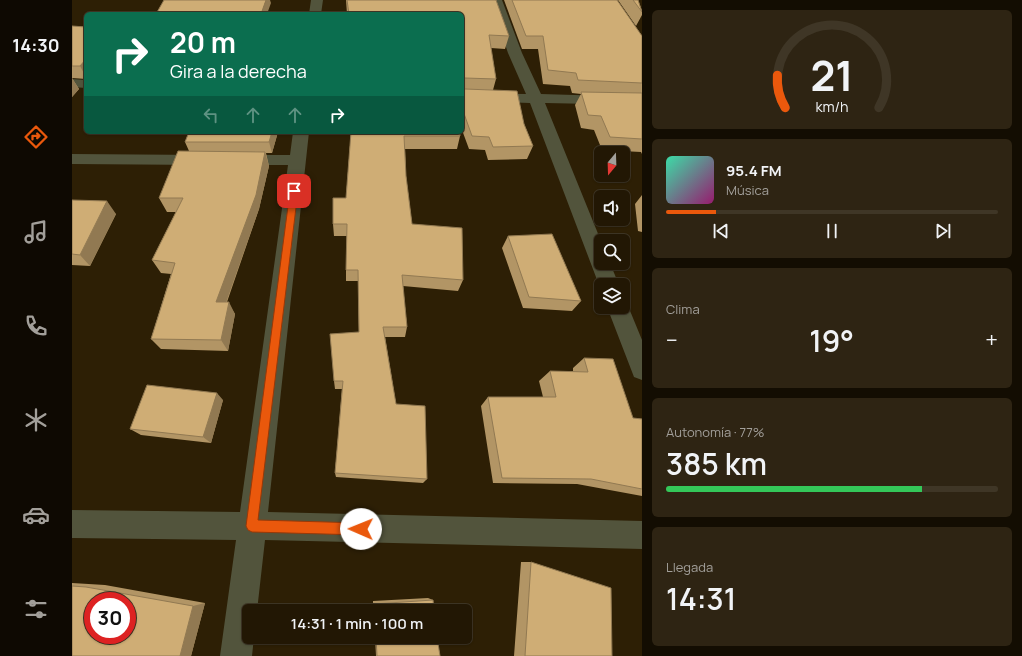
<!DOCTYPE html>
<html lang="es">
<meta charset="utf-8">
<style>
body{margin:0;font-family:Manrope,sans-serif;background:#2e2413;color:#f1f3f6;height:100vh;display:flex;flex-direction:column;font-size:15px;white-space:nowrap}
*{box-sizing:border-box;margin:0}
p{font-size:13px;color:#a29f9a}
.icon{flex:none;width:22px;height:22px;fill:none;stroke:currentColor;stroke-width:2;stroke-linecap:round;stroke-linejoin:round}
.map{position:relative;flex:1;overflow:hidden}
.side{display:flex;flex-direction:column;gap:10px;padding:10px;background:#130d02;width:380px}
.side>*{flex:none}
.top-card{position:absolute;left:12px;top:12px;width:380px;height:122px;border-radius:6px;box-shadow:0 1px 3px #0004,0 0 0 1px #3f3626;background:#0b6e4f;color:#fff;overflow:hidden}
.needle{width:26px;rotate:199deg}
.controls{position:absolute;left:522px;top:146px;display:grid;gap:8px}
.controls a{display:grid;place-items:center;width:36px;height:36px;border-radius:6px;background:#221704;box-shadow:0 1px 3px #0004,0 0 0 1px #3f3626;font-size:20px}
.speed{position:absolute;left:12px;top:592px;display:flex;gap:8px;font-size:20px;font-weight:700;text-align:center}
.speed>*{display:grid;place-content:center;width:52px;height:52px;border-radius:50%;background:#221704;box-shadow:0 1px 3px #0004,0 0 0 1px #3f3626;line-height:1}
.speed .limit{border:6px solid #d22;background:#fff;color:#111}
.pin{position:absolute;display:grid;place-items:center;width:34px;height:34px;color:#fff;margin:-17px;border-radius:8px;box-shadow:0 2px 6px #0006}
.me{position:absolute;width:44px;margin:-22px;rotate:271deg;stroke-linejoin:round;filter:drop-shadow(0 0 3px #0008)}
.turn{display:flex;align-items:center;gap:14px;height:84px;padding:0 20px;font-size:18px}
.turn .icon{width:52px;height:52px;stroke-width:2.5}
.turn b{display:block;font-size:28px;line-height:34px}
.lanes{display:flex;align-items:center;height:38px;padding:0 20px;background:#0003;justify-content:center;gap:20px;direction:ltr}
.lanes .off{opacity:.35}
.big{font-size:30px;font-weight:600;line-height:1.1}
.side .widget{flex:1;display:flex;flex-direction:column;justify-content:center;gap:6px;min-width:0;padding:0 14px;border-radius:6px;background:#2e2413}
.side .dial{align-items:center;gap:0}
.dial svg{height:104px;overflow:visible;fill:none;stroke:#3f3626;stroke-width:7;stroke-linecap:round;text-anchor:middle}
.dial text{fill:#f1f3f6;stroke:none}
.song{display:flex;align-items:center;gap:12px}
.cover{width:48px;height:48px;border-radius:6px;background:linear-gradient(135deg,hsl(160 70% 55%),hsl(320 70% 35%))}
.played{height:4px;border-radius:2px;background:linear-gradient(90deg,#ea580c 15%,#3f3626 15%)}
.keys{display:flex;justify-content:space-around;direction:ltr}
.heat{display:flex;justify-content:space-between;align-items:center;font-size:22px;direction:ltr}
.charge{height:6px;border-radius:3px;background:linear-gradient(90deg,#34c759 77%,#3f3626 0)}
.trip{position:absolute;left:170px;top:604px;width:230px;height:40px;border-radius:6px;background:#221704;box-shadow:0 1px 3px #0004,0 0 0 1px #3f3626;font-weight:600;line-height:40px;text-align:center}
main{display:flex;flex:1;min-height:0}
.dock{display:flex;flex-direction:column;width:72px;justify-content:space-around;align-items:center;background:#0e0902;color:#a29f9a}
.dock .icon{width:28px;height:28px}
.dock .current{color:#ea580c}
.dock b{font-size:18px;color:#f1f3f6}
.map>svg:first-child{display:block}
</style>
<main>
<nav class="dock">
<b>14:30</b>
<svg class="icon current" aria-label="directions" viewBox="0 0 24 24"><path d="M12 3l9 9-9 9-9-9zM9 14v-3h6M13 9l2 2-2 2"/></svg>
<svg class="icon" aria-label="music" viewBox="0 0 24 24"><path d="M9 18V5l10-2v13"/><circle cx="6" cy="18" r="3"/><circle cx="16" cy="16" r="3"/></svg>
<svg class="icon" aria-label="phone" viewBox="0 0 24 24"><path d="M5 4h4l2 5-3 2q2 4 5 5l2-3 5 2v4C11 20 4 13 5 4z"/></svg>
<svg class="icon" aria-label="climate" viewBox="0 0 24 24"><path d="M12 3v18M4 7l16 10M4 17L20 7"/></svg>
<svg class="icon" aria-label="car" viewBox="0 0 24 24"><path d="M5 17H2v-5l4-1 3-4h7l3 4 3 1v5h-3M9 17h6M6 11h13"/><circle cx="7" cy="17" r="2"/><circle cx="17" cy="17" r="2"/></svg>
<svg class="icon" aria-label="filters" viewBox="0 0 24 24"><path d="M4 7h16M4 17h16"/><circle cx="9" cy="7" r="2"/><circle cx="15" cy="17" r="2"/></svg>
</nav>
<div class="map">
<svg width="570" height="656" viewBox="0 0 570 656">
<rect width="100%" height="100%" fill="#2d1f05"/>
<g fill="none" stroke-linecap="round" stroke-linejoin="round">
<path fill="#52543c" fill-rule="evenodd" d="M239 0H251L249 14H237Z
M418 0H430L450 53 469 94 570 97V105L473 103 529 241V263H538L547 285H529V290L527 285 458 103 390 101V93L454 94 436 53Z
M0 79 14 80V88L0 87Z
M221 132H237L196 512 570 521V549L193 540 185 611H177V637H182L180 656H148L164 540 0 538V510L168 512 216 165H165L159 164 157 160 159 156 165 155H218Z
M0 154 133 155 139 156 141 160 139 164 133 165 0 164Z
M551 300 554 301 570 340V380L562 377 535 307H551Z"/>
</g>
<path fill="#b29565" d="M274 0H424L437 36 433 49 419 48 424 79 421 90 452 124 461 146 455 159 416 160 413 150 397 149 390 130V14H275Z
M432 0H545L570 36V154L569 152 530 150 522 130 509 128 503 105 509 94 500 93 498 86 471 84 466 49H450Z
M546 0H566L570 11V15L564 26Z
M0 26 14 27V79L0 78 7 89 0 97Z
M206 132 200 153H194L197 166 187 209 155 302 163 314 156 351 89 349 79 339 99 274 89 273 80 260 104 212H95L87 198 117 151 113 142Z
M279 132 388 136 385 149H333L334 176 340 224 391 280 386 291 331 286 335 327 333 337H313L324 404 355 479 351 483 264 477 263 473 270 389H263L262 381 287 332 286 281H274V270L275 236H262L261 224 274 198Z
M570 195V232L566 231 563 204Z
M0 200 44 214 18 266 0 265Z
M436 236 509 301 500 311 451 308 430 248Z
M512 358 561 418 570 419V496L505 484 421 483 409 406 416 397H471L467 381 478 371H501V368Z
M151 400 139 443 69 435 58 429Z
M449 562H459L540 656H442Z
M0 583 33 585 133 603 119 656H0Z
M356 598 361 600 362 611H301V601Z
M303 637H365L368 656H304Z"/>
<path fill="#917952" d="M194 0H198L199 3 195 14H189Z
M14 59V77L8 66Z
M0 78 7 89 0 97Z
M200 132H206L200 153 197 142Z
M193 152 197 166 187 209 150 314 144 302Z
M35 201 44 214 18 266 8 255Z
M157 302 163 314 156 351 149 340Z
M145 393 151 400 139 443 131 437Z
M133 603 119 656H108L121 606Z"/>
<path fill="#cfad75" stroke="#917952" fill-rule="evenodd" d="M92 0H194L189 14H84Z
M275 0H424L437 36 417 35 424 79 393 78 391 80V88L393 89 445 91 452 124 461 146 421 147 417 137 400 136 390 108V14H277Z
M440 0H545L570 36V83L506 80 504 73 476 70 471 36H454Z
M561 0H566L570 12Z
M0 26 14 27V59L8 66H0Z
M509 92 570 93V139L538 137 529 116 516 115Z
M117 132H200L197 142H113Z
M279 132H388V136H332L334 176 340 224 390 228 391 280 330 275 335 327H311L324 404 353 406 355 479 263 473 271 381H262L258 334 287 332 286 270H274L275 224H261V198H274Z
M106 151 193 152 184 195 144 302H157L149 340 79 339 103 263 80 260 111 198H87Z
M0 200 35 201 8 255 0 254Z
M480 234 509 301 457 297 436 236Z
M512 358 541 359 561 418 570 419V489L519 479 430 478 416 397H484L478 371 516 372Z
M75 385 145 393 131 437 58 429Z
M459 562 539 588 540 656H453Z
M0 586 14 587 121 606 108 656H0ZM21 601H55V635H21Z
M361 600 362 611H302V604Z
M304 637H365L368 656H305Z"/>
<path fill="#ea580c" stroke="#983908" d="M222 188 226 191 186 520 289 523 293 525 295 529 293 533 289 535 180 532 176 530 174 526 218 191Z"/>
</svg>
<div class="controls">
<a><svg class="needle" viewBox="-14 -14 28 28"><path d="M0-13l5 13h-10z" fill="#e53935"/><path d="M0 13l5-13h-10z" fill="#a29f9a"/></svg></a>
<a><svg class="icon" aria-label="sound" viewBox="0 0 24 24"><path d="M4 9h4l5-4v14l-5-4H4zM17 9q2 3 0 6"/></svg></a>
<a><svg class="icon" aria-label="search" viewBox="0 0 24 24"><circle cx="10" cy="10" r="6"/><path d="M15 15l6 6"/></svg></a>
<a><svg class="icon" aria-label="layers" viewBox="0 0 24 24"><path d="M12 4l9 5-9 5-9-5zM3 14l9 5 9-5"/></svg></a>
</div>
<div class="speed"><div class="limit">30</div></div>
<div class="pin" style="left:222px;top:191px;background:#d93025"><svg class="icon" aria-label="arrive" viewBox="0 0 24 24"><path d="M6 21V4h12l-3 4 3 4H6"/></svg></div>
<svg class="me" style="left:289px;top:529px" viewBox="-20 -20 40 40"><circle r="19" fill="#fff"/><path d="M0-13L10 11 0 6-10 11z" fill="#ea580c"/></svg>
<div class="trip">14:31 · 1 min · 100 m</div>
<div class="top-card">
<div class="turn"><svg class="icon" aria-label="right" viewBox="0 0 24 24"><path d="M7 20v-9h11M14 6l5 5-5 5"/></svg><div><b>20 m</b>Gira a la derecha</div></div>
<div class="lanes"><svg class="icon off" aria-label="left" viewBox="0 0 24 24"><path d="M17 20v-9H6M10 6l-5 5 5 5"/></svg><svg class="icon off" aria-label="ahead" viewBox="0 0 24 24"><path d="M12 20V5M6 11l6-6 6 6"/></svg><svg class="icon off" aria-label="ahead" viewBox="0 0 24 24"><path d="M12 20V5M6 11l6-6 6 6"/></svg><svg class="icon" aria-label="right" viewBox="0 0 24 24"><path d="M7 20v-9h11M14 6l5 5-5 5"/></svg></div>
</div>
</div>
<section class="side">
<div class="widget dial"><svg viewBox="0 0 100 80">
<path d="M14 69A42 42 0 1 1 86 69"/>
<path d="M14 69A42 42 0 0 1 8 44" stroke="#ea580c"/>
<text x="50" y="56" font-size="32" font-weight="700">21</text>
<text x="50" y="72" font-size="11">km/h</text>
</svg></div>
<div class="widget">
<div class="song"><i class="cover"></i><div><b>95.4 FM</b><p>Música</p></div></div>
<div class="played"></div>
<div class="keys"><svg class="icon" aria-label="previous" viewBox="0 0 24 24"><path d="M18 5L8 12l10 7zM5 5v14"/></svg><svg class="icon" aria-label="pause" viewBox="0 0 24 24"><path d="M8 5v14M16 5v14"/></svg><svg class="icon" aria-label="next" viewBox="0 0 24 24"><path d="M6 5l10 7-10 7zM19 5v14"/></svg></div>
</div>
<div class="widget"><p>Clima</p>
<div class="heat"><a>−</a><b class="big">19°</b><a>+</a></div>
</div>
<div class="widget"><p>Autonomía · 77%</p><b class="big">385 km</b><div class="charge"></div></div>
<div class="widget"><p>Llegada</p><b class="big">14:31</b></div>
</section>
</main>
